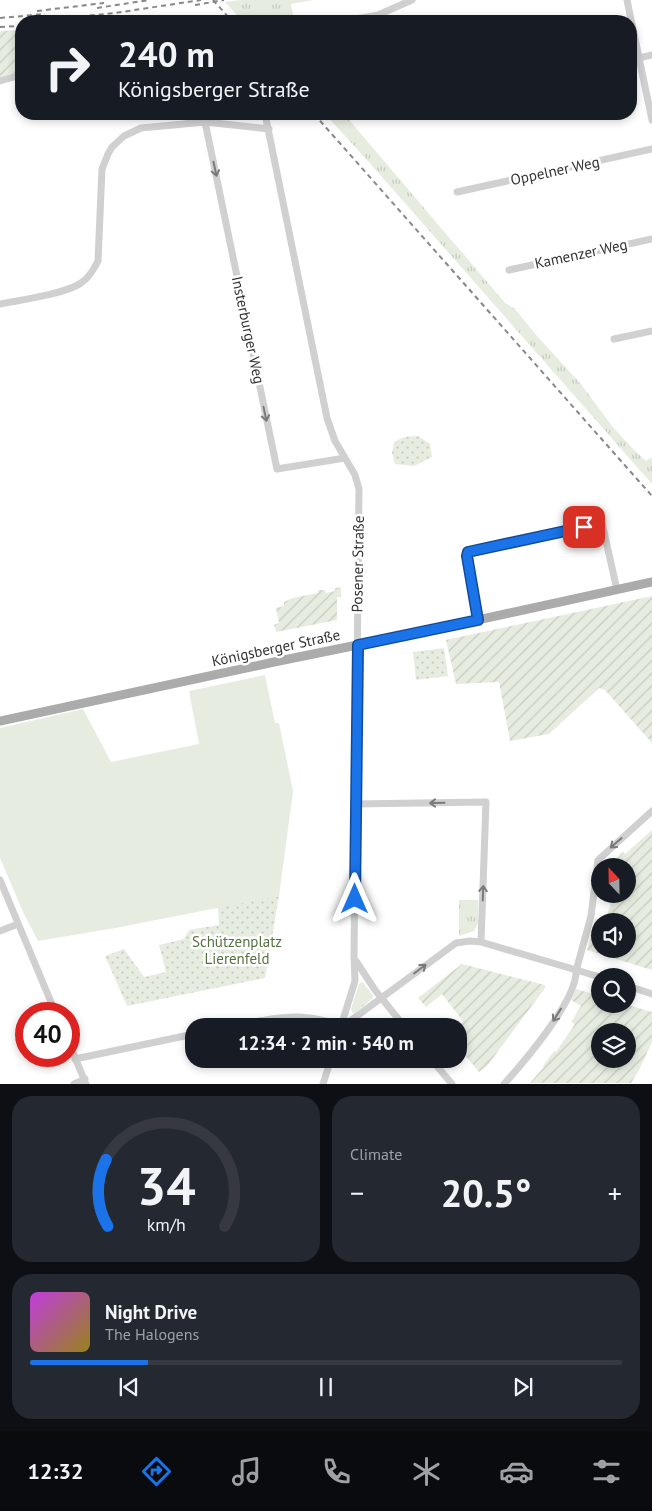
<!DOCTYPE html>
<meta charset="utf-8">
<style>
body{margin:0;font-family:"PT Sans",sans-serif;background:#242831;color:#f1f3f6;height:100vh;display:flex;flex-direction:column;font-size:19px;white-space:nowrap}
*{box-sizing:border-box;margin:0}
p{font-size:16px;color:#9ea1a6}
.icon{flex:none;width:28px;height:28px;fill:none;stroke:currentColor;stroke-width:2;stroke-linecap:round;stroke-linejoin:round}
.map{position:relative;height:1084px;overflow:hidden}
.side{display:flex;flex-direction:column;gap:12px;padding:12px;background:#0d0f14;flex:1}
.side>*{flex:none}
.top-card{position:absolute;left:15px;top:15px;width:622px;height:105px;border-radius:20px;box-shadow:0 2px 8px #0003;background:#171b24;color:#f1f3f6;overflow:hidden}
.needle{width:32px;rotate:338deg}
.buttons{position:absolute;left:591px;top:858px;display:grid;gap:10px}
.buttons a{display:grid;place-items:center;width:45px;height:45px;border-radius:50%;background:#171b24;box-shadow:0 2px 8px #0003;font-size:25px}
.speed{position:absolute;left:15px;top:1002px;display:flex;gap:10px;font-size:25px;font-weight:700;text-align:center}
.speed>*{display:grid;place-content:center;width:65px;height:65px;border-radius:50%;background:#171b24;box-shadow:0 2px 8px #0003;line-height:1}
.speed .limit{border:8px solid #d22;background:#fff;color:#111}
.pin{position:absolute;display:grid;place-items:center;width:42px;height:42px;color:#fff;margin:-21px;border-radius:10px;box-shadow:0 2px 8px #0006}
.me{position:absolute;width:55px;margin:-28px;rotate:0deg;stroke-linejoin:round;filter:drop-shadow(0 0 4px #0008)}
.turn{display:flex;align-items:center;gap:18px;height:105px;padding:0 20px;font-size:22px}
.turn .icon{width:65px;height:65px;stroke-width:2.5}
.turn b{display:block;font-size:35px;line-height:42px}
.big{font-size:38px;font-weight:700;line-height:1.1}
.side .tile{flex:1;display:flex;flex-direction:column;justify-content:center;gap:8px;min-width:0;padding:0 18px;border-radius:20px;background:#242831}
.side .dial{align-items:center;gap:0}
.dial svg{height:130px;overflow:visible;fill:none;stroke:#363941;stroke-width:7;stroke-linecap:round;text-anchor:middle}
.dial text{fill:#f1f3f6;stroke:none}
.song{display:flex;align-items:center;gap:15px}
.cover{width:60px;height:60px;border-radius:8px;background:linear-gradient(135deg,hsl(290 70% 55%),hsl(50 70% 35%))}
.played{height:5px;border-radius:2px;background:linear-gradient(90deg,#1a73e8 20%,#363941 20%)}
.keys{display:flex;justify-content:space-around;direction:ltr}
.heat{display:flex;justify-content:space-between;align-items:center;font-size:28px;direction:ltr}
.side .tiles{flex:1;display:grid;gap:12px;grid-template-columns:1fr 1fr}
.tile:last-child{grid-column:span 2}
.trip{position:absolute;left:185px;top:1018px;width:282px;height:50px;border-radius:20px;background:#171b24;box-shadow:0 2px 8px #0003;font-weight:700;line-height:50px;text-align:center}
.dock{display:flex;height:80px;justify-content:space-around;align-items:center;background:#090b0e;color:#9ea1a6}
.dock .icon{width:35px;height:35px}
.dock .active{color:#1a73e8}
.dock b{font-size:22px;color:#f1f3f6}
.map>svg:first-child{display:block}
</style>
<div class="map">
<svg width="652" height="1084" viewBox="0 0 652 1084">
<defs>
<pattern id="grass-tufts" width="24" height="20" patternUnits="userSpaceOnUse" patternTransform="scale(1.25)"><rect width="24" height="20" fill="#e6ecdf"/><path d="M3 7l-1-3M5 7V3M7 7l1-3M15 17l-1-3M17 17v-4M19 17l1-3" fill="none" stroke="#c6cbc0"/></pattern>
<pattern id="park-dots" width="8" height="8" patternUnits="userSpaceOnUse" patternTransform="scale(1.25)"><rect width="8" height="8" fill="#e6ecdf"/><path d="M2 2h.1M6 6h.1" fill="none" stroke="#c6cbc0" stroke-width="1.8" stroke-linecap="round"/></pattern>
<pattern id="garden-furrows" width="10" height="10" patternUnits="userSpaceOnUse" patternTransform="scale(1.25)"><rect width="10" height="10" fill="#e6ecdf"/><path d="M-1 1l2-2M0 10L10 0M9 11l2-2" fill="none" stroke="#c6cbc0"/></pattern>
</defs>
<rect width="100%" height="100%" fill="#fff"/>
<path fill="url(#grass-tufts)" d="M241 0H313L291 4 294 21H242L225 2Z
M325 114H344L505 303 515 309 537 336 580 383 612 426 634 450 646 461 652 457V484L367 160Z
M459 900H478V923L474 931 459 936Z
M362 982 373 995V998L355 1013H353L351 1009 359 984Z"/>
<path fill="url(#park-dots)" d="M418 436 430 444 432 457 414 466 395 464 392 453 394 442 404 437Z
M444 648 448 676 416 680 413 652Z
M279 896 265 978 127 1006 105 956 124 949 144 977 166 972 159 945 184 939 189 930 219 925 218 907Z"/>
<path fill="url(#garden-furrows)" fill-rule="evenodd" d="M21 30V72L0 77V31Z
M341 587V597H337V620L276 632 274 625 279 623 276 608 284 606V602L293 598 318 593V590H325L326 593 335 591V588Z
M652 596V743L605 690 599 688 549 734 510 741 499 682 456 684 446 640Z
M652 830V970L587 950 595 919 605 921 614 894H628V873L629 871 628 866H625L617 858 623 852 625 854ZM628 921V949H600V921Z
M462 964 545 985V988L487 1066 479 1072 459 1048V1026H457L463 1021 442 994 426 1007 418 998Z
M576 989 600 996V1004H625L652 1012V1042L639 1070 631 1083H530L544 1067 543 1066 554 1051 556 1052 575 1024 571 1022 581 1006 571 1000ZM628 1031V1059H600V1031Z"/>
<path fill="#e6ecdf" d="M265 675 275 723H279L293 791 279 896 115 928 38 941 24 914 0 858V728L83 709 111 762 199 744 189 691Z"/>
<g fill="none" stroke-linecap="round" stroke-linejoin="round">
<path stroke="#d0d0d0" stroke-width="7" d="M627 0 652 120
M345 21 378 15 412 0
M631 60 652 55
M0 81 21 75
M265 114 327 418 335 441 355 475 359 489 354 956 355 981 341 1026
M205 122 277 469 345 458
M457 192 652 149
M509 270 652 239
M0 304C20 300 65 294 81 283 89 278 94 269 98 261L102 169 108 154 112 147 124 136 141 128 205 122 269 129
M614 339 652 331
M478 620 467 556 469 552 473 550 602 523 617 590
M355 804 486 802 481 942
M0 880 56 1014
M0 931 18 924
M356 961 375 990 404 1026
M628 986 652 994
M234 1026C255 1022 278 1016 300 1017 314 1018 328 1021 342 1025L346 1024 456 943 470 941 481 942 600 977
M69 1043 86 1084
M75 1059 194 1034
M431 1059 452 1084
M74 1084 85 1079
M323 1084 331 1059
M504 1084C524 1062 577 1000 576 971L591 916 598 860 652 811"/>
<path stroke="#ababab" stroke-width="9" d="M0 721 274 662 441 628 652 582"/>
<path stroke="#888" stroke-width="2" stroke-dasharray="5 4" stroke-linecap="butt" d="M213 0 232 21
M195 5 224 0
M97 8 149 0
M37 11 104 3
M0 18 45 14
M36 21 115 13 201 0
M0 27 21 26
M314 114 652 496"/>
</g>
<defs><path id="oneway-shaft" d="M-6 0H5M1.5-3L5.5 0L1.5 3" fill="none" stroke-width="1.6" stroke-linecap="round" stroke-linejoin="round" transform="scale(1.25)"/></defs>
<g stroke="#7a7a7a">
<use href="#oneway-shaft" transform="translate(215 169) rotate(78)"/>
<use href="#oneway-shaft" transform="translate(265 414) rotate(78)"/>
<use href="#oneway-shaft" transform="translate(437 803) rotate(179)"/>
<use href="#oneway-shaft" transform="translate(616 843) rotate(139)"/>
<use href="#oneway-shaft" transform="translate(483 893) rotate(-88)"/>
<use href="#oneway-shaft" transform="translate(420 969) rotate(-37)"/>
<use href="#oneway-shaft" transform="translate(557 1015) rotate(122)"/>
</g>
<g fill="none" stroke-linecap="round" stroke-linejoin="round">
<g stroke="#114b97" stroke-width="12">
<path id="route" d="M355 899 358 645 478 620 467 556 468 552 584 527"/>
</g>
<use href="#route" stroke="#1a73e8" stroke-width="9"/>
</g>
<g text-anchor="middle" stroke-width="5" stroke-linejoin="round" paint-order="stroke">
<g font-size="15" fill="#333" stroke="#fff">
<text transform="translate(555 171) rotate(-12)" y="5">Oppelner Weg</text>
<text transform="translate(581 254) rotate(-12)" y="5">Kamenzer Weg</text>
<text transform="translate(248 330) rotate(78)" y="5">Insterburger Weg</text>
<text transform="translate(358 564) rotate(-89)" y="5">Posener Straße</text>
<text transform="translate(276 648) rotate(-12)" y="5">Königsberger Straße</text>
</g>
<g font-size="15" fill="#56703f" stroke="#fff">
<text x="237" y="947">Schützenplatz<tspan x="237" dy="17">Lierenfeld</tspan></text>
</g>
</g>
</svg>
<div class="buttons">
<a><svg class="needle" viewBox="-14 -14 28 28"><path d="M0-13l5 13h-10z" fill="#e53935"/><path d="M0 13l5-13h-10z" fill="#9ea1a6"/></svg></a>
<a><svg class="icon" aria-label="sound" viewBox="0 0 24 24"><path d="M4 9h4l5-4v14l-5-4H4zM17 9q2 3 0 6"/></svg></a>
<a><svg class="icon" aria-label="search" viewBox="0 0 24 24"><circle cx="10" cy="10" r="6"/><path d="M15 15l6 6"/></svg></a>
<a><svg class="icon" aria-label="layers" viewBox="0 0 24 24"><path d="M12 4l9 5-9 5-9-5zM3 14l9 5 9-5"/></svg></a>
</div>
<div class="speed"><div class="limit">40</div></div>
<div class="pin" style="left:584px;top:527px;background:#d93025"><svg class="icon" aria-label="arrive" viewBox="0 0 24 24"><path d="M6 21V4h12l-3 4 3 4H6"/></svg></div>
<svg class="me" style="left:355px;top:899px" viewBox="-20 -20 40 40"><path d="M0-17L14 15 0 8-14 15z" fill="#1a73e8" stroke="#fff" stroke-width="4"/></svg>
<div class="trip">12:34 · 2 min · 540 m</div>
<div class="top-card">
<div class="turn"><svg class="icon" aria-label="right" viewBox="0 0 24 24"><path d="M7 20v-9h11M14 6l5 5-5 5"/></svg><div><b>240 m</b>Königsberger Straße</div></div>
</div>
</div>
<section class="side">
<div class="tiles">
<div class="tile dial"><svg viewBox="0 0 100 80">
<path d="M14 69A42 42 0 1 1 86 69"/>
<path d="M14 69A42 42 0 0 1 13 28" stroke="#1a73e8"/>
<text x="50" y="56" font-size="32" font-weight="700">34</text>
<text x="50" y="72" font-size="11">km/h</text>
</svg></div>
<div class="tile"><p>Climate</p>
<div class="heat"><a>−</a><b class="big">20.5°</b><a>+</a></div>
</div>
<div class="tile">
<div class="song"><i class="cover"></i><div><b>Night Drive</b><p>The Halogens</p></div></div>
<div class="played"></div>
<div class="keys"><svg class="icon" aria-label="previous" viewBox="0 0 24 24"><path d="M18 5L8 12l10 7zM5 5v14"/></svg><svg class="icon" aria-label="pause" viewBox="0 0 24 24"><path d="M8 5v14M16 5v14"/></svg><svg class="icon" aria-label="next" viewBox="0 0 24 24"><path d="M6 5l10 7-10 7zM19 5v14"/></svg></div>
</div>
</div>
</section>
<nav class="dock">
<b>12:32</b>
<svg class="icon active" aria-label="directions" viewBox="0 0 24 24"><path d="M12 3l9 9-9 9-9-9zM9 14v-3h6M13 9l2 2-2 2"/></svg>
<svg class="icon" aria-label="music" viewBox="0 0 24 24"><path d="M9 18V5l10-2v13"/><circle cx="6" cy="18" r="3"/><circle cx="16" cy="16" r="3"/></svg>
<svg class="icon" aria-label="phone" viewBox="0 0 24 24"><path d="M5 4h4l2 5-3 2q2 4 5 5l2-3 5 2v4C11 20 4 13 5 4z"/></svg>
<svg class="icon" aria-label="climate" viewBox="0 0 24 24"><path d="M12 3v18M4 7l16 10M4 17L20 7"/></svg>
<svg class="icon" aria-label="car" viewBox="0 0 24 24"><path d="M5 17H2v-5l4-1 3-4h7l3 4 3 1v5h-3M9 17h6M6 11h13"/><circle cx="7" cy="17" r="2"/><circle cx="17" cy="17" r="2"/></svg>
<svg class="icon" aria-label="filters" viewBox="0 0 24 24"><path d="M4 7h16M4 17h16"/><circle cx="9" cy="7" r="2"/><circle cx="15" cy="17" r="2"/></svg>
</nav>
